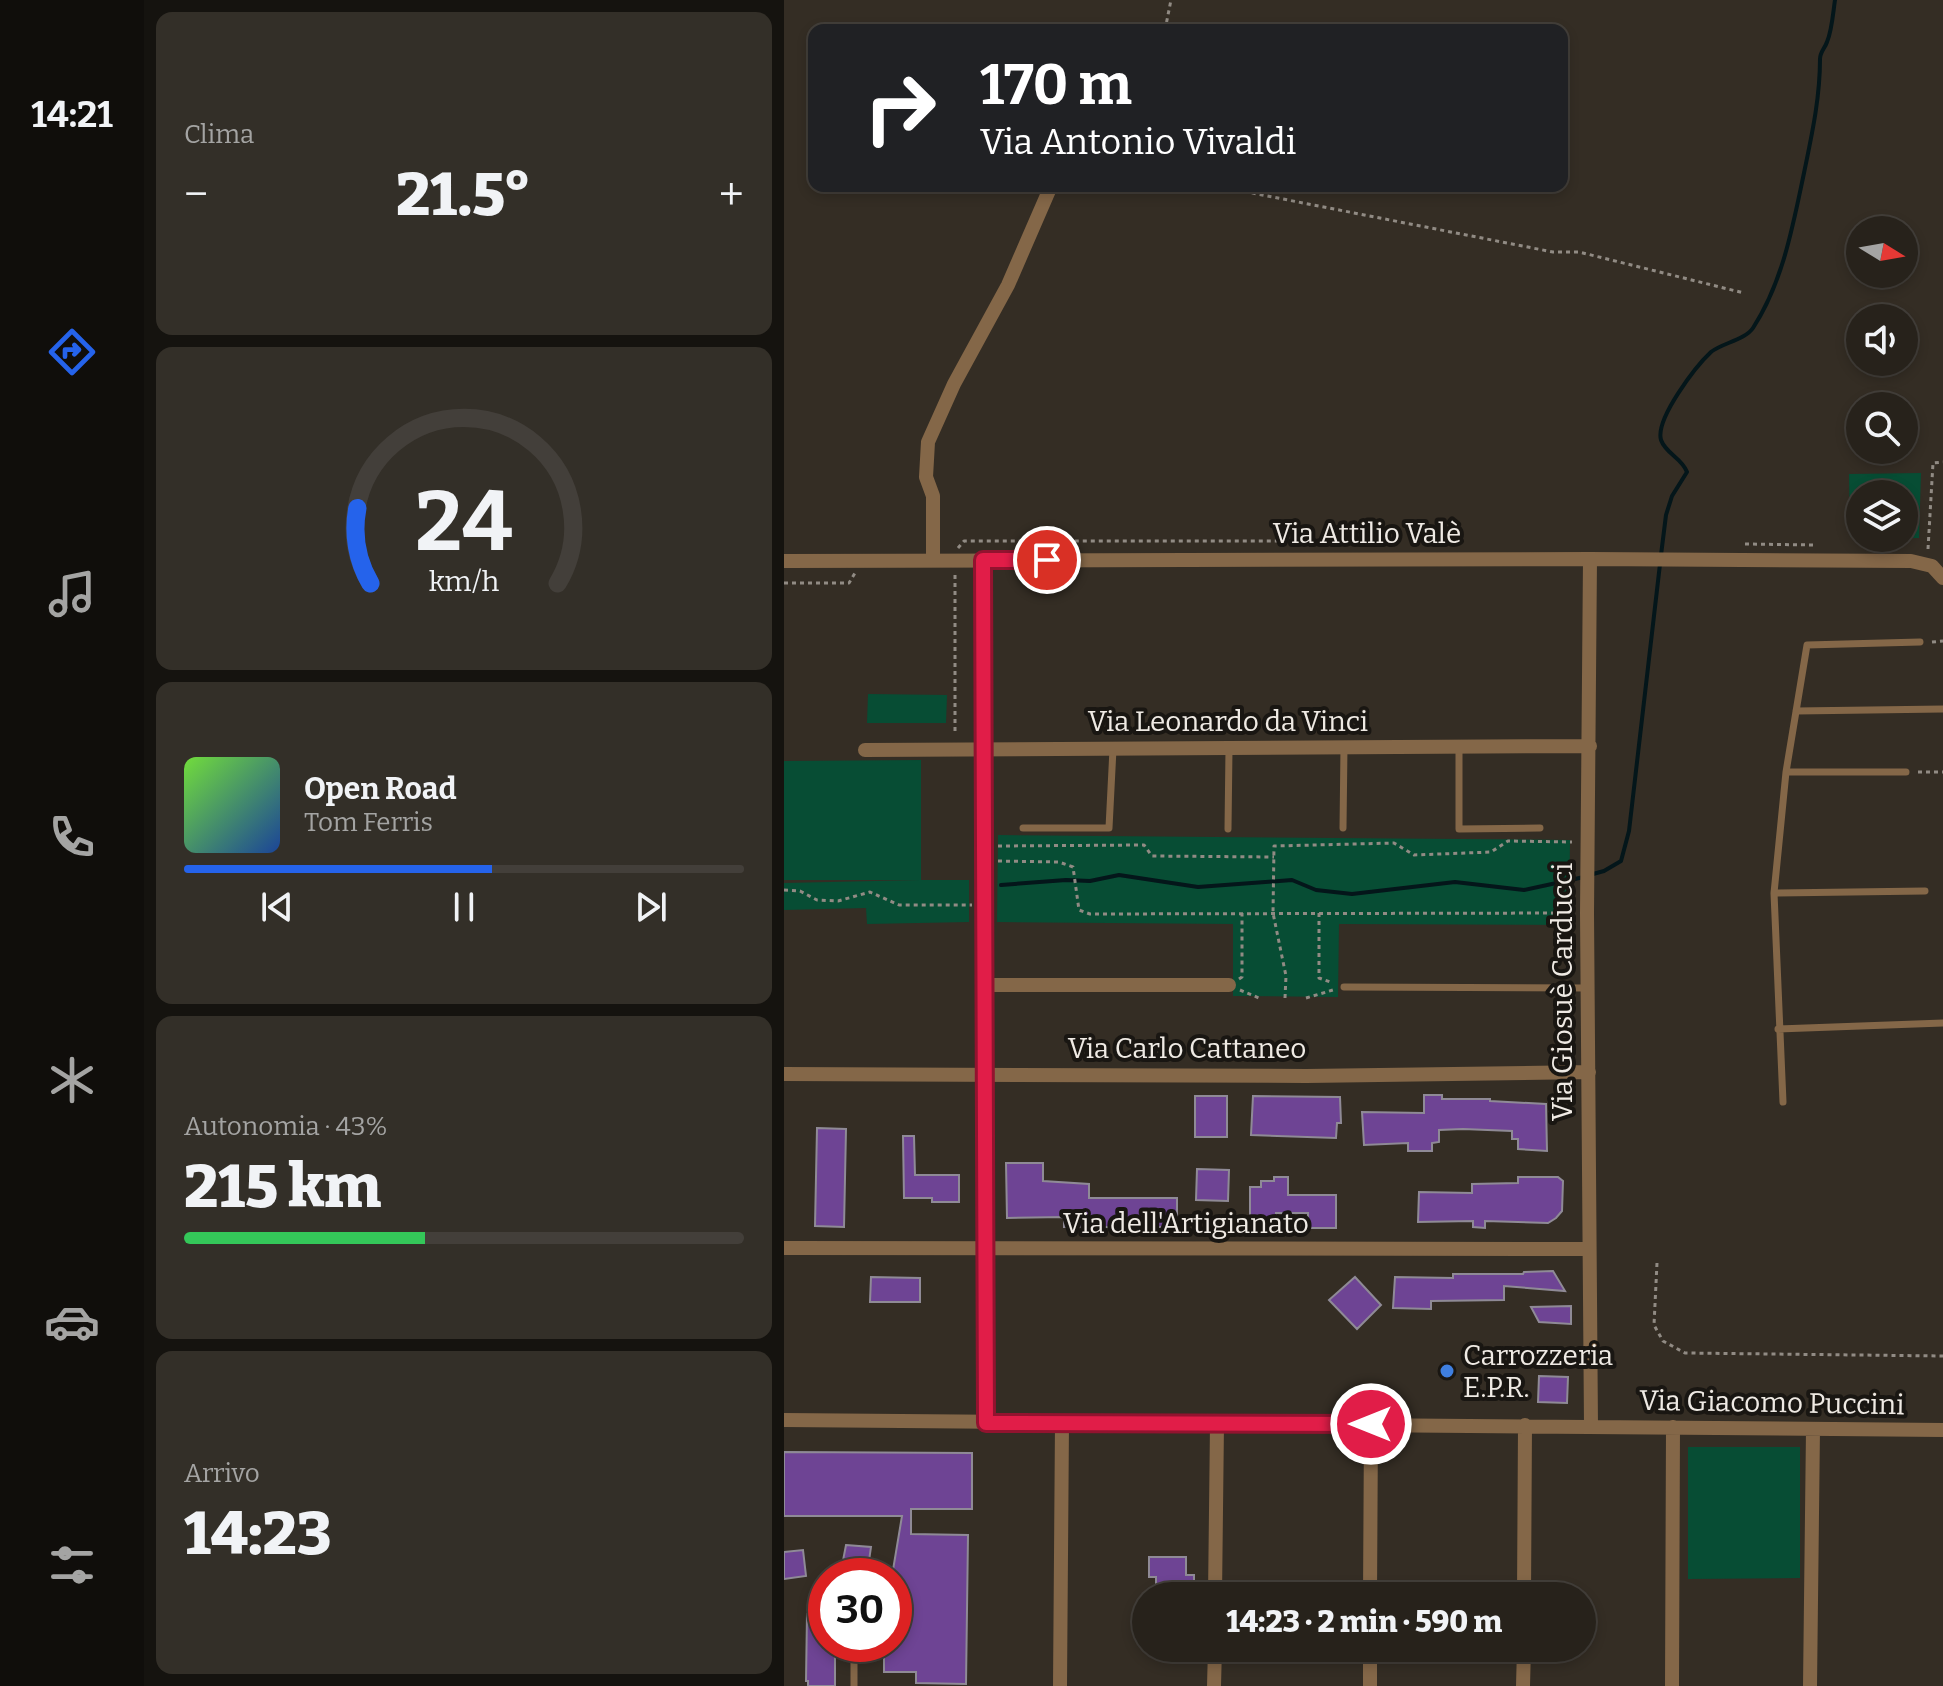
<!DOCTYPE html>
<html lang="it">
<meta charset="utf-8">
<style>
body{margin:0;font-family:Bitter,serif;background:#332f28;color:#f1f3f6;height:100vh;display:flex;flex-direction:column;font-size:30px;white-space:nowrap}
*{box-sizing:border-box;margin:0}
p{font-size:26px;color:#a4a4a3}
.icon{flex:none;width:44px;height:44px;fill:none;stroke:currentColor;stroke-width:2;stroke-linecap:round;stroke-linejoin:round}
.map{position:relative;flex:1;overflow:hidden}
.details{display:flex;flex-direction:column;gap:12px;padding:12px;background:#15130f;width:640px}
.details>*{flex:none}
.banner{position:absolute;left:24px;top:24px;width:760px;height:168px;border-radius:16px;box-shadow:0 4px 12px #0003,0 0 0 2px #433f3a;background:#202124;color:#fff;overflow:hidden}
.needle{width:52px;rotate:101deg}
.tools{position:absolute;left:1062px;top:216px;display:grid;gap:16px}
.tools a{display:grid;place-items:center;width:72px;height:72px;border-radius:50%;background:#27221b;box-shadow:0 4px 12px #0003,0 0 0 2px #433f3a;font-size:40px}
.speed{position:absolute;left:24px;top:1558px;display:flex;gap:16px;font-size:40px;font-weight:700;text-align:center}
.speed>*{display:grid;place-content:center;width:104px;height:104px;border-radius:50%;background:#27221b;box-shadow:0 4px 12px #0003,0 0 0 2px #433f3a;line-height:1}
.speed .limit{border:12px solid #d22;background:#fff;color:#111}
.pin{position:absolute;display:grid;place-items:center;width:68px;height:68px;color:#fff;margin:-34px;border:4px solid #fff;border-radius:50%;box-shadow:0 2px 8px #0007}
.me{position:absolute;width:88px;margin:-44px;rotate:270deg;stroke-linejoin:round;filter:drop-shadow(0 0 6px #0008)}
.turn{display:flex;align-items:center;gap:28px;height:168px;padding:0 40px;font-size:36px}
.turn .icon{width:104px;height:104px;stroke-width:2.5}
.turn b{display:block;font-size:56px;line-height:68px}
.big{font-size:60px;font-weight:800;line-height:1.1}
.details .tile{flex:1;display:flex;flex-direction:column;justify-content:center;gap:12px;min-width:0;padding:0 28px;border-radius:16px;background:#332f28}
.details .dial{align-items:center;gap:0}
.dial svg{height:208px;overflow:visible;fill:none;stroke:#433f3a;stroke-width:7;stroke-linecap:round;text-anchor:middle}
.dial text{fill:#f1f3f6;stroke:none}
.song{display:flex;align-items:center;gap:24px}
.cover{width:96px;height:96px;border-radius:12px;background:linear-gradient(135deg,hsl(100 70% 55%),hsl(220 70% 35%))}
.played{height:8px;border-radius:4px;background:linear-gradient(90deg,#2563eb 55%,#433f3a 55%)}
.keys{display:flex;justify-content:space-around;direction:ltr}
.heat{display:flex;justify-content:space-between;align-items:center;font-size:44px;direction:ltr}
.charge{height:12px;border-radius:6px;background:linear-gradient(90deg,#34c759 43%,#433f3a 0)}
.trip{position:absolute;left:348px;top:1582px;width:464px;height:80px;border-radius:40px;background:#27221b;box-shadow:0 4px 12px #0003,0 0 0 2px #433f3a;font-weight:800;line-height:80px;text-align:center}
main{display:flex;flex:1;min-height:0}
.dock{display:flex;flex-direction:column;width:144px;justify-content:space-around;align-items:center;background:#100e0b;color:#a4a4a3}
.dock .icon{width:56px;height:56px}
.dock .on{color:#2563eb}
.dock b{font-size:36px;color:#f1f3f6}
.map>svg:first-child{display:block}
</style>
<main>
<nav class="dock">
<b>14:21</b>
<svg class="icon on" aria-label="directions" viewBox="0 0 24 24"><path d="M12 3l9 9-9 9-9-9zM9 14v-3h6M13 9l2 2-2 2"/></svg>
<svg class="icon" aria-label="music" viewBox="0 0 24 24"><path d="M9 18V5l10-2v13"/><circle cx="6" cy="18" r="3"/><circle cx="16" cy="16" r="3"/></svg>
<svg class="icon" aria-label="phone" viewBox="0 0 24 24"><path d="M5 4h4l2 5-3 2q2 4 5 5l2-3 5 2v4C11 20 4 13 5 4z"/></svg>
<svg class="icon" aria-label="climate" viewBox="0 0 24 24"><path d="M12 3v18M4 7l16 10M4 17L20 7"/></svg>
<svg class="icon" aria-label="car" viewBox="0 0 24 24"><path d="M5 17H2v-5l4-1 3-4h7l3 4 3 1v5h-3M9 17h6M6 11h13"/><circle cx="7" cy="17" r="2"/><circle cx="17" cy="17" r="2"/></svg>
<svg class="icon" aria-label="filters" viewBox="0 0 24 24"><path d="M4 7h16M4 17h16"/><circle cx="9" cy="7" r="2"/><circle cx="15" cy="17" r="2"/></svg>
</nav>
<section class="details">
<div class="tile"><p>Clima</p>
<div class="heat"><a>−</a><b class="big">21.5°</b><a>+</a></div>
</div>
<div class="tile dial"><svg viewBox="0 0 100 80">
<path d="M14 69A42 42 0 1 1 86 69"/>
<path d="M14 69A42 42 0 0 1 9 40" stroke="#2563eb"/>
<text x="50" y="56" font-size="32" font-weight="700">24</text>
<text x="50" y="72" font-size="11">km/h</text>
</svg></div>
<div class="tile">
<div class="song"><i class="cover"></i><div><b>Open Road</b><p>Tom Ferris</p></div></div>
<div class="played"></div>
<div class="keys"><svg class="icon" aria-label="previous" viewBox="0 0 24 24"><path d="M18 5L8 12l10 7zM5 5v14"/></svg><svg class="icon" aria-label="pause" viewBox="0 0 24 24"><path d="M8 5v14M16 5v14"/></svg><svg class="icon" aria-label="next" viewBox="0 0 24 24"><path d="M6 5l10 7-10 7zM19 5v14"/></svg></div>
</div>
<div class="tile"><p>Autonomia · 43%</p><b class="big">215 km</b><div class="charge"></div></div>
<div class="tile"><p>Arrivo</p><b class="big">14:23</b></div>
</section>
<div class="map">
<svg width="1159" height="1686" viewBox="0 0 1159 1686">
<rect width="100%" height="100%" fill="#342d24"/>
<path fill="#074d34" d="M1137 473 1135 538H1120V494H1076V537H1066L1065 474Z
M84 694 163 695 162 723H83Z
M137 760V880H185V922L83 924 82 908 0 910V883L135 880H0V761Z
M214 835 786 840 785 925 555 924 554 997 449 996V924L213 922Z
M904 1447H1016V1578L904 1579Z"/>
<g fill="none" stroke-linecap="round" stroke-linejoin="round">
<path stroke="#04161a" stroke-width="4" d="M877 555 882 515 888 496 903 472C898 458 882 454 877 440 871 419 912 366 927 352 938 343 961 340 969 328 999 282 1009 225 1020 173 1028 134 1036 98 1036 59 1036 52 1041 48 1043 42 1048 30 1049 13 1051 0
M809 874 820 871 837 861 845 831 876 564
M217 885 282 880 306 881 335 875 414 887 508 880 532 890 568 894 671 882 740 890 800 877"/>
</g>
<path fill="#6e4494" stroke="#8f8a96" stroke-width="2" d="M640 1095H658V1099H706V1101L762 1104 763 1151 734 1149V1139H728V1131L679 1129 655 1130V1142L648 1143V1151H624V1143L580 1145 578 1112 640 1113Z
M411 1096H443V1137H411Z
M469 1096 556 1097 557 1123H553L552 1138 467 1135Z
M33 1128 62 1129 60 1227 31 1226Z
M119 1136H130L131 1175H175V1202H148V1198H120Z
M222 1163H259V1181L305 1184V1198H393V1227H280V1217L223 1218Z
M413 1169 445 1170 444 1201 412 1200Z
M490 1177H504V1195H552V1228H524V1213H492V1218H482V1222H466V1187H477V1181H490Z
M734 1177H774L779 1181 778 1211 772 1218 764 1223 701 1221V1228L689 1227V1221L634 1222 635 1192 688 1193V1184L734 1183Z
M769 1271 781 1291 720 1286V1300L647 1301V1309L609 1308 611 1277 669 1278V1274H739L740 1272Z
M87 1277 136 1278V1302H86Z
M571 1277 597 1305 573 1329 545 1300Z
M787 1306V1324L755 1322 747 1307Z
M755 1376 784 1377 783 1403 754 1402Z
M0 1452 188 1453V1509H127V1534L184 1535 182 1684 132 1683V1672H100V1644H110V1576H108L118 1516H0Z
M62 1545 87 1547 85 1561 76 1560 74 1576H56Z
M19 1550 22 1576 0 1579V1552Z
M365 1557H402V1575H410V1596H372V1577H365Z
M42 1613V1644H51V1686H24V1681H22L23 1614Z"/>
<g fill="none" stroke-linecap="round" stroke-linejoin="round">
<path stroke="#918b84" stroke-width="3" stroke-dasharray="4 4" stroke-linecap="butt" d="M381 30 387 0
M445 186 453 190 769 252H795L960 293
M961 544 1030 545
M174 548 180 541H519L526 546
M1144 549 1149 463 1159 462
M171 575V735
M0 583H65L71 573
M1148 642 1159 641
M1134 772H1159
M214 846 360 845 368 856 490 857
M214 861 275 862 289 867 295 910 306 914 788 913
M0 890 16 891 33 900 54 901 86 892 115 905H188
M535 913V978L549 983
M455 979 458 977V913
M456 990 475 998
M501 998 502 976 489 913 490 846 610 843 630 855 707 852 724 841 788 842
M522 998 549 990
M873 1263 870 1325 879 1341 901 1353 1159 1356"/>
<path stroke="#846748" stroke-width="7" d="M1012 711 1159 709
M675 747V829L756 828
M1002 772H1122
M239 828H325L329 749
M559 828 560 747
M444 829 445 749
M990 893 1141 891
M560 987 804 988
M994 1029 1159 1023
M999 1102 990 893 1002 772 1023 645 1136 642
M70 1644V1686"/>
<path stroke="#846748" stroke-width="14" d="M806 559 803 913 807 1426
M149 560V496L142 477 144 442 170 384 224 285 267 186
M199 560 202 1423
M0 561 806 559 1127 561 1148 566 1159 578
M81 750 806 746
M200 985H445
M0 1074 522 1076 805 1072
M0 1248 805 1249
M0 1420 1159 1430
M431 1596 433 1424
M586 1596 587 1424
M740 1596 741 1425
M276 1686 278 1423
M430 1686 431 1648
M586 1686V1648
M739 1686 740 1648
M888 1686 889 1427
M1026 1686 1029 1429"/>
</g>
<g fill="none" stroke-linecap="round" stroke-linejoin="round">
<g stroke="#92132f" stroke-width="20">
<path id="route" d="M263 560H199L202 1423 587 1424"/>
</g>
<use href="#route" stroke="#e11d48" stroke-width="14"/>
</g>
<circle fill="#3f7fe0" stroke="#191612" stroke-width="3" cx="663" cy="1371" r="8"/>
<g text-anchor="middle" stroke-width="8" stroke-linejoin="round" paint-order="stroke">
<g font-size="28" fill="#efeae4" stroke="#191612">
<text x="583" y="543">Via Attilio Valè</text>
<text x="444" y="731">Via Leonardo da Vinci</text>
<text transform="translate(778 992) rotate(-90)" y="10">Via Giosuè Carducci</text>
<text x="403" y="1058">Via Carlo Cattaneo</text>
<text x="402" y="1233">Via dell'Artigianato</text>
<text transform="translate(988 1402) rotate(1)" y="10">Via Giacomo Puccini</text>
</g>
<g font-size="28" fill="#efeae4" stroke="#191612" text-anchor="start">
<text x="679" y="1365">Carrozzeria<tspan x="679" dy="32">E.P.R.</tspan></text>
</g>
</g>
</svg>
<div class="tools">
<a><svg class="needle" viewBox="-14 -14 28 28"><path d="M0-13l5 13h-10z" fill="#e53935"/><path d="M0 13l5-13h-10z" fill="#a4a4a3"/></svg></a>
<a><svg class="icon" aria-label="sound" viewBox="0 0 24 24"><path d="M4 9h4l5-4v14l-5-4H4zM17 9q2 3 0 6"/></svg></a>
<a><svg class="icon" aria-label="search" viewBox="0 0 24 24"><circle cx="10" cy="10" r="6"/><path d="M15 15l6 6"/></svg></a>
<a><svg class="icon" aria-label="layers" viewBox="0 0 24 24"><path d="M12 4l9 5-9 5-9-5zM3 14l9 5 9-5"/></svg></a>
</div>
<div class="speed"><div class="limit">30</div></div>
<div class="pin" style="left:263px;top:560px;background:#d93025"><svg class="icon" aria-label="arrive" viewBox="0 0 24 24"><path d="M6 21V4h12l-3 4 3 4H6"/></svg></div>
<svg class="me" style="left:587px;top:1424px" viewBox="-20 -20 40 40"><circle r="17" fill="#e11d48" stroke="#fff" stroke-width="3"/><path d="M0-11L8 9 0 5-8 9z" fill="#fff"/></svg>
<div class="trip">14:23 · 2 min · 590 m</div>
<div class="banner">
<div class="turn"><svg class="icon" aria-label="right" viewBox="0 0 24 24"><path d="M7 20v-9h11M14 6l5 5-5 5"/></svg><div><b>170 m</b>Via Antonio Vivaldi</div></div>
</div>
</div>
</main>
